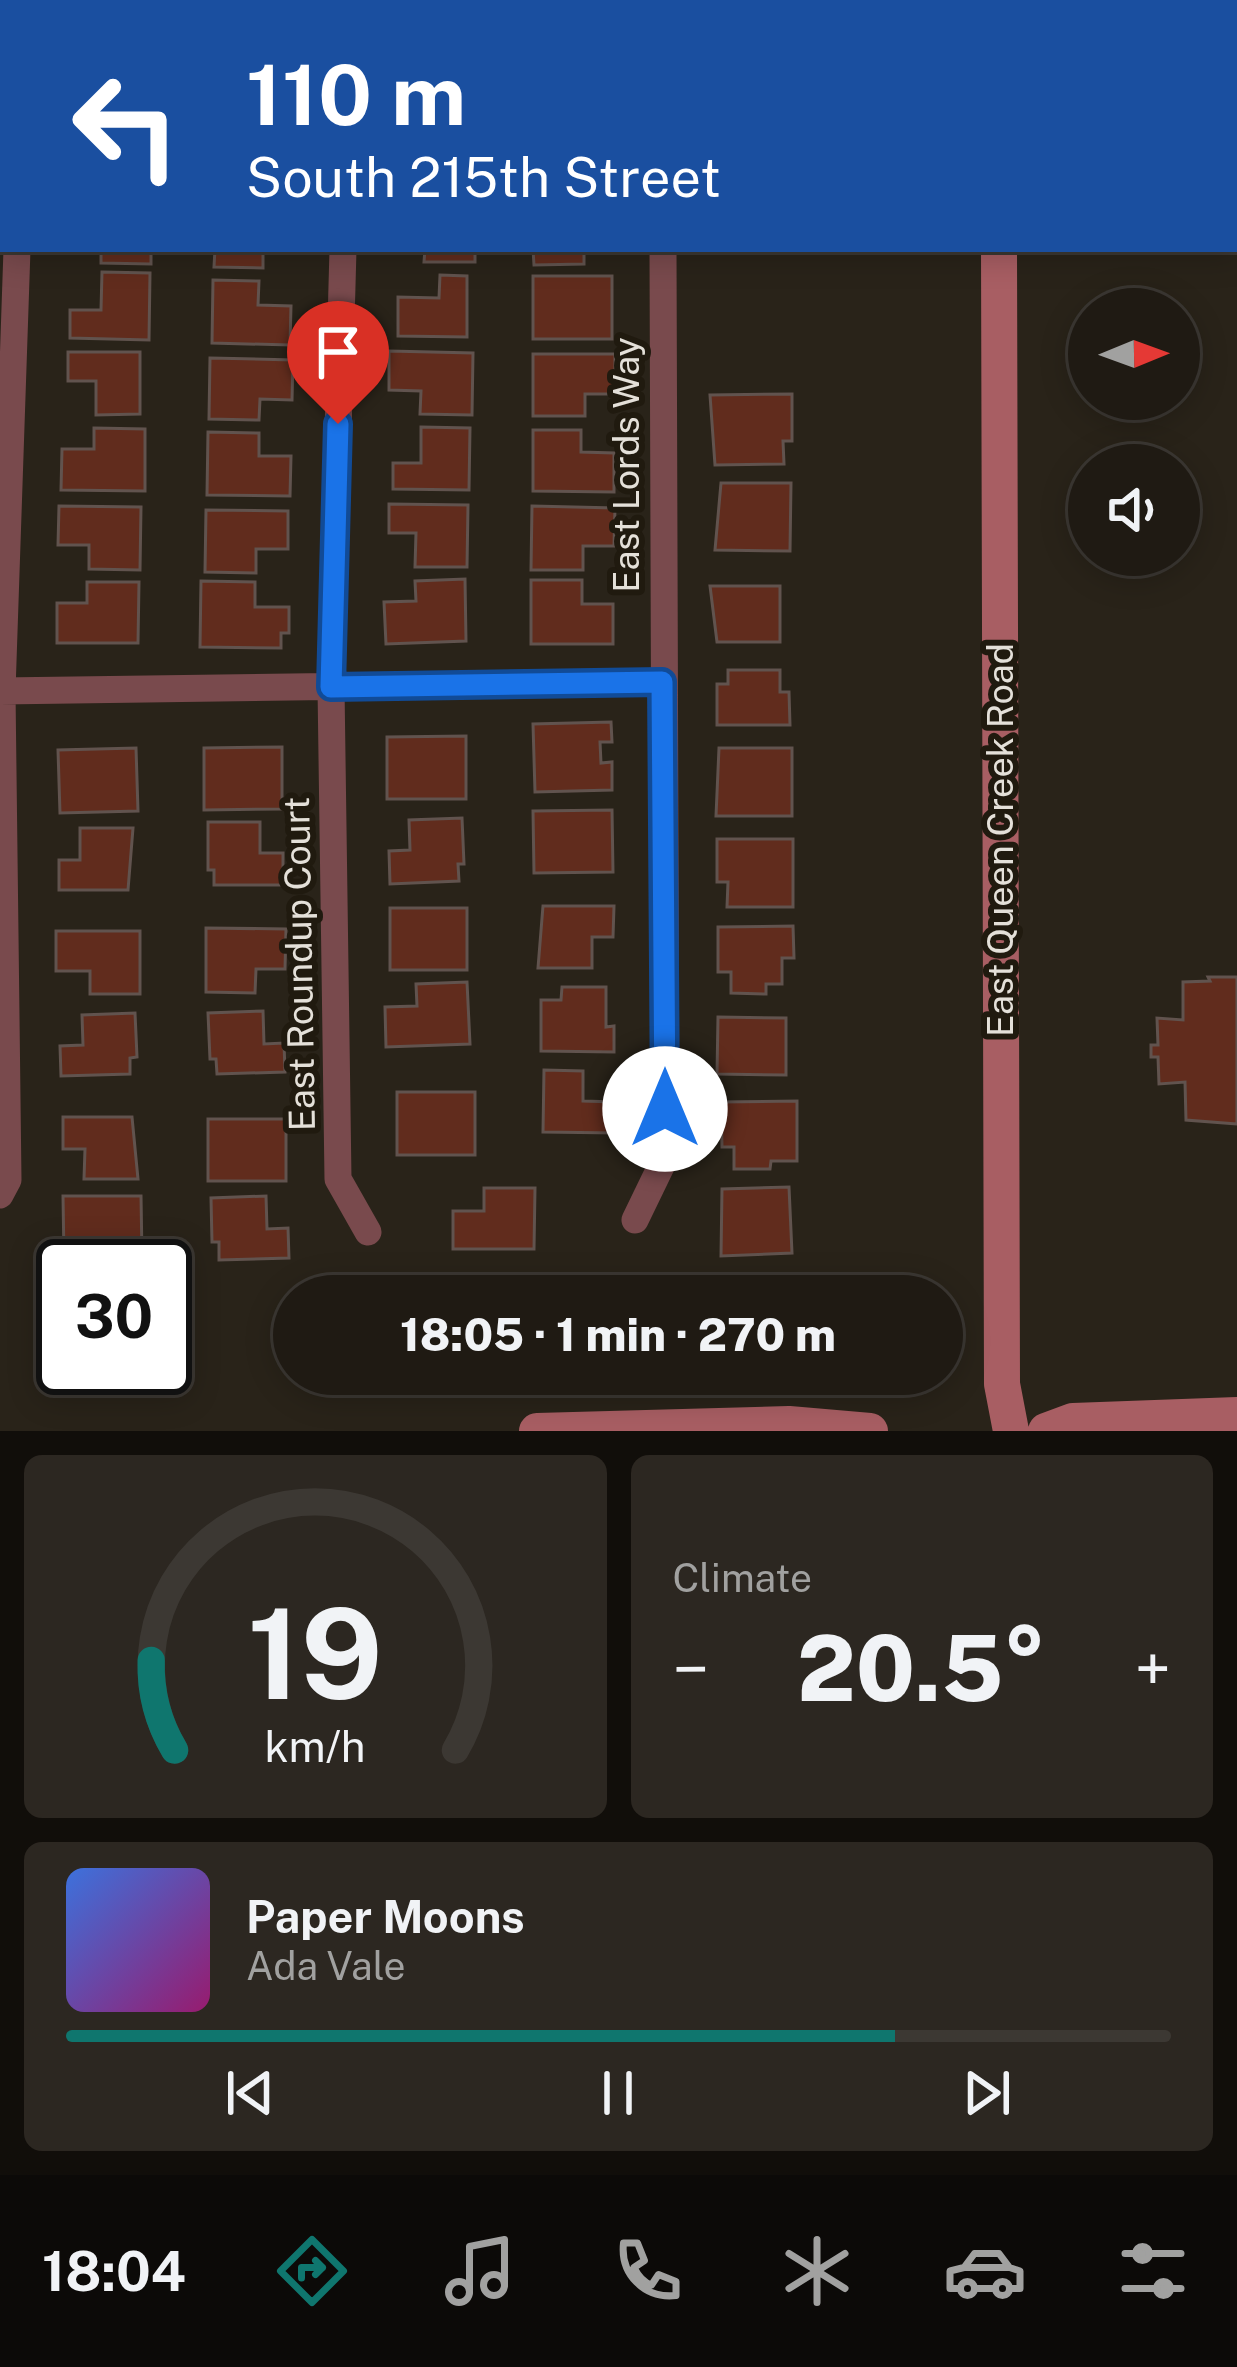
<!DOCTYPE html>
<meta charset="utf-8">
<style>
body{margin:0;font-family:"Public Sans",sans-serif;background:#2c2721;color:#f1f3f6;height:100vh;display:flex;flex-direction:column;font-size:45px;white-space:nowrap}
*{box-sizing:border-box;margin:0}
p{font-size:39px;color:#a1a1a0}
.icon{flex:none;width:66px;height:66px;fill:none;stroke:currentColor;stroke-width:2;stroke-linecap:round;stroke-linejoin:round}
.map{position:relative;height:1431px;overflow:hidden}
.sheet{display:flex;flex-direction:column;gap:24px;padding:24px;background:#110e0a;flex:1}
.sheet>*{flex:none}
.guide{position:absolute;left:0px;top:0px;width:1239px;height:252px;box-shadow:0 6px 30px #0003,0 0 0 3px #3c3833;background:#1a4fa0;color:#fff;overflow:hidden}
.needle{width:78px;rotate:89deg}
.tools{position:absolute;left:1068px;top:288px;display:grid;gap:24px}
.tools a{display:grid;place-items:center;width:132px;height:132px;border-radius:50%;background:#1f1a13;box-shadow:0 6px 30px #0003,0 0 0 3px #3c3833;font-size:60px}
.speed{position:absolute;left:36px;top:1239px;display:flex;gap:24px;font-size:60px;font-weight:700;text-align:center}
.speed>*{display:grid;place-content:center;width:156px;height:156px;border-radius:50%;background:#1f1a13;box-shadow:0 6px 30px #0003,0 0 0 3px #3c3833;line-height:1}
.speed .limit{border:6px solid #111;border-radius:18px;background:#fff;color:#111}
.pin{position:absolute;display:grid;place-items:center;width:102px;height:102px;color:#fff;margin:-123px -51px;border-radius:50% 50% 50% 0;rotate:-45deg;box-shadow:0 0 12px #0007}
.pin .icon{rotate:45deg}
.me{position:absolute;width:132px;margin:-66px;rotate:0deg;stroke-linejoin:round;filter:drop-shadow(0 0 9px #0008)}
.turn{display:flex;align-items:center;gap:42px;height:252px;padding:0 48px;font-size:54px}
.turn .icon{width:156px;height:156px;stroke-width:2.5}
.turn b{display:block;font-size:84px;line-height:102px}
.big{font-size:90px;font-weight:800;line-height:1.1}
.sheet .card{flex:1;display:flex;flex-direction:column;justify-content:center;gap:18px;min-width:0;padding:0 42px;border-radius:18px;background:#2c2721}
.sheet .dial{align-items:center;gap:0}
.dial svg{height:312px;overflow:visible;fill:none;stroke:#3c3833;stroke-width:7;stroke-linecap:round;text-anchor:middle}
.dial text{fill:#f1f3f6;stroke:none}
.song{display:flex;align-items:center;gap:36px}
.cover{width:144px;height:144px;border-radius:18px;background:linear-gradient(135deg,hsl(220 70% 55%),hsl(320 70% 35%))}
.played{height:12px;border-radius:6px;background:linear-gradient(90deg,#0f766e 75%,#3c3833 75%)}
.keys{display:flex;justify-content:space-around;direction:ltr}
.heat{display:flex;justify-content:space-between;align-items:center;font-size:66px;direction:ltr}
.sheet .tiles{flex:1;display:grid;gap:24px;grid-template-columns:1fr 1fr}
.card:last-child{grid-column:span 2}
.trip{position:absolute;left:273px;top:1275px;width:690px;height:120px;border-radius:60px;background:#1f1a13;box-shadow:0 6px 30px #0003,0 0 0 3px #3c3833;font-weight:800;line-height:120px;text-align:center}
.tab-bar{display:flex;height:192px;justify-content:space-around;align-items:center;background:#0c0a08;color:#a1a1a0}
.tab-bar .icon{width:84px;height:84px}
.tab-bar .current{color:#0f766e}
.tab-bar b{font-size:54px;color:#f1f3f6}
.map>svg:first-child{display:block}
</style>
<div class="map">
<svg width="1237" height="1431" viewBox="0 0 1237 1431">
<rect width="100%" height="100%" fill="#292319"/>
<path fill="#612c1d" stroke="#61534e" stroke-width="3" d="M75 0H157V3H75Z
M215 0H298V3H215Z
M399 0H476V3H399Z
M532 0H615V3H532Z
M716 0H794V3H716Z
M101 249H151V264L101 263Z
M215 249H263V268L214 267Z
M425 249H475V262H424Z
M533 249H584V264L534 265Z
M102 272 150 273 149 340 70 338V310H101Z
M440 275 467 276V337L398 336V297L439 298Z
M533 276H612V339H533Z
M213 280 259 281 258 305 291 306 290 345 212 343Z
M389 351 473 353 472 415 420 414 421 391 389 390Z
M68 352H140V414L96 415V381H68Z
M533 354H615V394H585V416H533Z
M210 358 293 360 292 400 260 399 259 420 209 419Z
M792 394V441H783L784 464 715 465 710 395Z
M421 427 470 428 469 490 393 489V463H421Z
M94 428 145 429V491L61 490 62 449H94Z
M533 430H581V452L614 453V492L533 491Z
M208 432 259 433V456H291L290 496 207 495Z
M721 483H791L790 551 715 550Z
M389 504 468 505 467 567H415L416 533H389Z
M59 506 141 507 140 570 89 569V545H58Z
M532 506 615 508 614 546H583V570H531Z
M206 510 288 511V549H256V573L205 572Z
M465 579 466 641 386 644 384 602 416 601 415 581Z
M531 580H582V604H613V644H531Z
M201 581 255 582V607H289V633H281V648L200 647Z
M87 582H139L138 643H57V603H87Z
M710 586H780V642H717Z
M728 670H780V692H789L790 725H717V684H728Z
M611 722 612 742H600L601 763 612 762V790L535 792 533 724Z
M466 736V799H387V737Z
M282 747V809L204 810V748Z
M136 748 138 811 60 813 58 750Z
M719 748H792V816H716Z
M612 810 613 872 534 873 533 811Z
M462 818 464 864H458L459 881 390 884 389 851 410 850 409 820Z
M208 822H260V853H283V885H214V870H208Z
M80 828H133L128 890H59V860H80Z
M717 839H793V907H727L728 882H717Z
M543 906H614L613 937H592V968H538Z
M390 908H467V970H390Z
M793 926 794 958H782V984H766V994L731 993V972H718V927Z
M206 928 286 929 285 969H256L255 993 206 992Z
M56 931H140V994H90V971H56Z
M1208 977H1237V1124L1186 1120 1185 1082 1159 1084 1158 1057H1151V1045H1158L1157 1018 1183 1020V982L1210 981Z
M467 982 470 1044 386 1047 385 1007 417 1006 416 984Z
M562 987H606V1027L614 1026V1052L541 1051V1000H561Z
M263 1011 264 1044 284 1043 285 1072 217 1074 216 1059H210L208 1013Z
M135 1013 137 1057 130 1058V1074L61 1076 60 1046 83 1045 82 1015Z
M718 1017 786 1018V1075L717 1074Z
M544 1070 583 1071V1101L616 1102V1133L543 1132Z
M397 1092H475V1155H397Z
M797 1101V1161H771L770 1169H734V1147H722L721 1102Z
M63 1117H132L138 1179H84L85 1149H63Z
M208 1119H286V1181H208Z
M789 1187 792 1253 721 1256 722 1189Z
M484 1188H535L534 1249H453V1211H484Z
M63 1196H141L142 1257 64 1258Z
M266 1196 267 1229 288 1228 289 1258 219 1260V1242H212L211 1198Z"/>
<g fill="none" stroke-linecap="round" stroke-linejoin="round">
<path stroke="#794a4d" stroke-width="27" d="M20 0V3
M345 0V3
M663 0V3
M343 249 331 687 338 1179 368 1232
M0 691 662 682
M0 1195 8 1180 2 691 17 249
M635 1220 666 1156 663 249"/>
<path stroke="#a85e63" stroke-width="36" d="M999 0V3
M999 249 1002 1384 1011 1431
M537 1431 789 1424 870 1431
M1046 1431 1073 1421 1237 1415"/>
</g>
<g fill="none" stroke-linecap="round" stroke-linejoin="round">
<g stroke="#114b97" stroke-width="30">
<path id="route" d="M338 424 331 687 662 682 665 1109"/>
</g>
<use href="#route" stroke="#1a73e8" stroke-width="21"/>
</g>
<g text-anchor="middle" stroke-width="12" stroke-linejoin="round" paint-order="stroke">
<g font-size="36" fill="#e4e0d9" stroke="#201a0f">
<text transform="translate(626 465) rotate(-90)" y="13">East Lords Way</text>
<text transform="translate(1000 840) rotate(-90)" y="13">East Queen Creek Road</text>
<text transform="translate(299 964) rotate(-91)" y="13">East Roundup Court</text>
</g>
</g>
</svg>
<div class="tools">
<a><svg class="needle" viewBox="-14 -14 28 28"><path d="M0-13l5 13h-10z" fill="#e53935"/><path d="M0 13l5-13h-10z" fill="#a1a1a0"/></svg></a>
<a><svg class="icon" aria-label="sound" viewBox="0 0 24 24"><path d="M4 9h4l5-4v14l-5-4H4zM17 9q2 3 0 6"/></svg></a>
</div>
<div class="speed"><div class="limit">30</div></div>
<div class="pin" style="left:338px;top:424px;background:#d93025"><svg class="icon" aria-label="arrive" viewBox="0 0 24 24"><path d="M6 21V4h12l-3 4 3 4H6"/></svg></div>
<svg class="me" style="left:665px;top:1109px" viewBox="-20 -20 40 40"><circle r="19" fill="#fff"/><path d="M0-13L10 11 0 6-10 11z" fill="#1a73e8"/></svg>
<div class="trip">18:05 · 1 min · 270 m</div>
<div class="guide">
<div class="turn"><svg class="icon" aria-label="left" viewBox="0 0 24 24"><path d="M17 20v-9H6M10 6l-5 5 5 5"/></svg><div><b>110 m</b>South 215th Street</div></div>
</div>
</div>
<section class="sheet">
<div class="tiles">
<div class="card dial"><svg viewBox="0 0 100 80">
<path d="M14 69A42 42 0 1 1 86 69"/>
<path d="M14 69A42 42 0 0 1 8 46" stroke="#0f766e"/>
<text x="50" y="56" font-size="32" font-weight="700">19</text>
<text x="50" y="72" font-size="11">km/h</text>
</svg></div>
<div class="card"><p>Climate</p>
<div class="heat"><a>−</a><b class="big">20.5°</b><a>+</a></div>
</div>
<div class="card">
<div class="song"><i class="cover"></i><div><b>Paper Moons</b><p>Ada Vale</p></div></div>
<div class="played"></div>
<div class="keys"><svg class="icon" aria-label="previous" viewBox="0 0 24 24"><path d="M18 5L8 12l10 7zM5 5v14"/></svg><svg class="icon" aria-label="pause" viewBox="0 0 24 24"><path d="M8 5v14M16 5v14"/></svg><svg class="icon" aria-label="next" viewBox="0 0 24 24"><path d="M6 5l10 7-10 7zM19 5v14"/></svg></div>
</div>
</div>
</section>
<nav class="tab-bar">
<b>18:04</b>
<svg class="icon current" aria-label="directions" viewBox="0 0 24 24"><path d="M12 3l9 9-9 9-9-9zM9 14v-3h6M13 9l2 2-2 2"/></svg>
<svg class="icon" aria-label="music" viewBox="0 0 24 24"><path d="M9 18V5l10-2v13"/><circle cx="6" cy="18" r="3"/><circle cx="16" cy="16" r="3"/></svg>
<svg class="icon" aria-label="phone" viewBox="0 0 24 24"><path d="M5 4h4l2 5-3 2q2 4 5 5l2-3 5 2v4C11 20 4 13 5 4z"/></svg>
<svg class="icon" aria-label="climate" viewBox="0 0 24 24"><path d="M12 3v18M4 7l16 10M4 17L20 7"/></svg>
<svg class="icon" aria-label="car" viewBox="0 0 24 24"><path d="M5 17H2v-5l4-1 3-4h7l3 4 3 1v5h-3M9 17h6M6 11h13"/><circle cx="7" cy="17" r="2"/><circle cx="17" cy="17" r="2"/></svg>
<svg class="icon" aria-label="filters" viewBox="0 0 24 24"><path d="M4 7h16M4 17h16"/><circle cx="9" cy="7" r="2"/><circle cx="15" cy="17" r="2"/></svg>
</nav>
